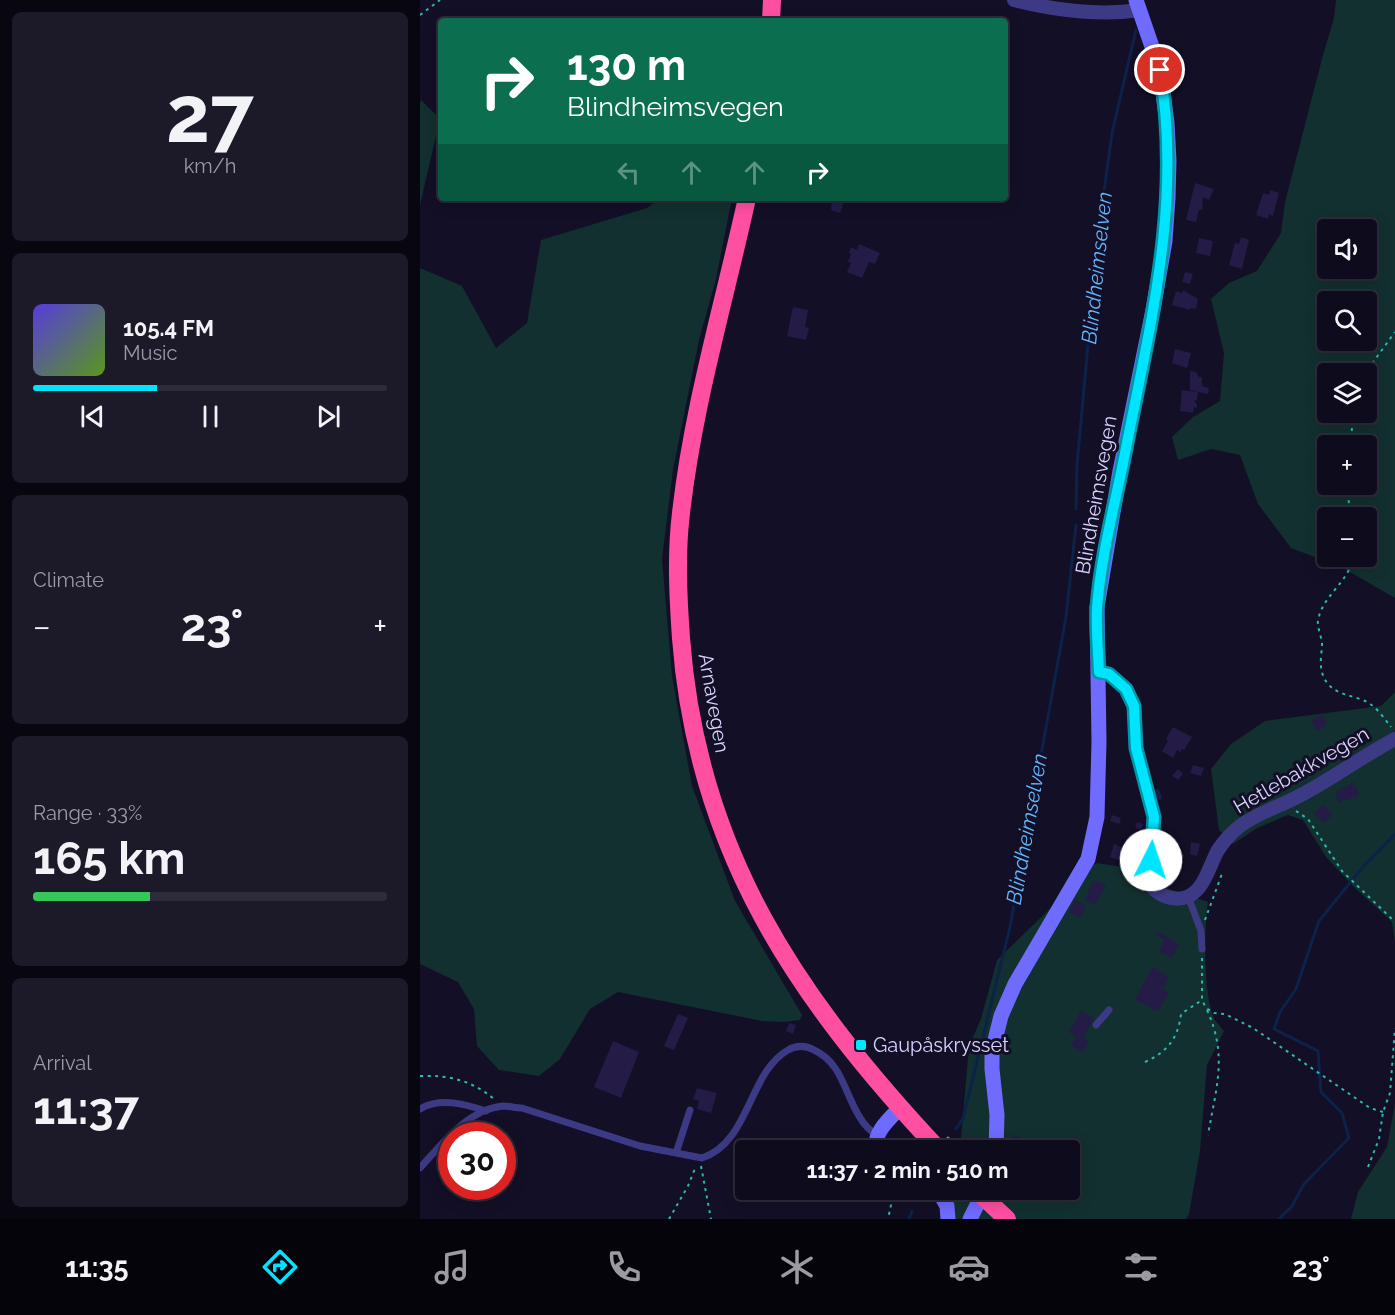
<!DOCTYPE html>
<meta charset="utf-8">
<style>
body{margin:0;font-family:Raleway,sans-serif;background:#1c1929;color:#f1f3f6;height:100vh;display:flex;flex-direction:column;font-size:22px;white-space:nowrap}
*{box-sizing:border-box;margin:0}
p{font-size:20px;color:#9b9ba3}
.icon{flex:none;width:33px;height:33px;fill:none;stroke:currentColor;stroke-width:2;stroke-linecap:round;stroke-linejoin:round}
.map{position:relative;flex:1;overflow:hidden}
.details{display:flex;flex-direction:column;gap:12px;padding:12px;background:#08060f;width:420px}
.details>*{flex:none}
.banner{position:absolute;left:18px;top:18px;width:570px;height:183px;border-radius:6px;box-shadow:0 3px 15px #0003,0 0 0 2px #2e2b3b;background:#0b6e4f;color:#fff;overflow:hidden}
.controls{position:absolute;left:897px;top:219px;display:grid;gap:12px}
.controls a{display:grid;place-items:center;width:60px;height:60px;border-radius:6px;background:#0e0b1c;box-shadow:0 3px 15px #0003,0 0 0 2px #2e2b3b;font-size:30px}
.speed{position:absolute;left:18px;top:1122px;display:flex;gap:12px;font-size:30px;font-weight:700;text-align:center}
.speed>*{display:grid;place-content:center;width:78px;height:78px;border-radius:50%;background:#0e0b1c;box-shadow:0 3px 15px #0003,0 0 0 2px #2e2b3b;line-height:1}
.speed .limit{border:9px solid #d22;background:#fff;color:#111}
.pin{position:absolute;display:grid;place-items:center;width:51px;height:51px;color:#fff;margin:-26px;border:3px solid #fff;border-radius:50%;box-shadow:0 2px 6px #0007}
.me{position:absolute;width:66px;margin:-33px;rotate:4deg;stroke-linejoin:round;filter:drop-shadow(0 0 4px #0008)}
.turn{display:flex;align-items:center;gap:21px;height:126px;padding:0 30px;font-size:27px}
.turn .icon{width:78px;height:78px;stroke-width:2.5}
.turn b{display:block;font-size:42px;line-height:51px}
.lanes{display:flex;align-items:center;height:57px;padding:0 30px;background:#0003;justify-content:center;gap:30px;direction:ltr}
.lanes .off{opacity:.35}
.big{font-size:45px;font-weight:700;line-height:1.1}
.details .widget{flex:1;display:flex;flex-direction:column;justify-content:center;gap:9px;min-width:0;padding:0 21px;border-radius:9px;background:#1c1929}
.details .dial{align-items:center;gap:0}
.dial b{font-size:78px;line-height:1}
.song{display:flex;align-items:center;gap:18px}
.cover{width:72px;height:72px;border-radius:9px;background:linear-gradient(135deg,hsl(250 70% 55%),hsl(90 70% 35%))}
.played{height:6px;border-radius:3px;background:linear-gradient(90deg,#00e5ff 35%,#2e2b3b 35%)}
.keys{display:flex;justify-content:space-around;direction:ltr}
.heat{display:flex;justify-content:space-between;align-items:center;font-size:33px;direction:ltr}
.charge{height:9px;border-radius:4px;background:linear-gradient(90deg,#34c759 33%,#2e2b3b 0)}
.trip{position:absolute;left:315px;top:1140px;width:345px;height:60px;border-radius:6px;background:#0e0b1c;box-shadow:0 3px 15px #0003,0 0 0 2px #2e2b3b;font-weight:700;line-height:60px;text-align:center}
.tabs{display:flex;height:96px;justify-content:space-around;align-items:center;background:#06040b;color:#9b9ba3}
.tabs .icon{width:42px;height:42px}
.tabs .selected{color:#00e5ff}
.tabs b{font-size:27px;color:#f1f3f6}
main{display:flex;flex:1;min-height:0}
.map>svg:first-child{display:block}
</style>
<main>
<section class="details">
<div class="widget dial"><b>27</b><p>km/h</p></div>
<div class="widget">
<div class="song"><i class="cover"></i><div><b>105.4 FM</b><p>Music</p></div></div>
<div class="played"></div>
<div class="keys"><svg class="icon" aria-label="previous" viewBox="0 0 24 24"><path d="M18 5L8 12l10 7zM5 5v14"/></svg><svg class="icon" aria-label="pause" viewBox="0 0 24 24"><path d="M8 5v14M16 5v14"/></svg><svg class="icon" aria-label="next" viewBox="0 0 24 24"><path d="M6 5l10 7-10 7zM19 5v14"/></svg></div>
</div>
<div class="widget"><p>Climate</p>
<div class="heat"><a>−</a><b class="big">23°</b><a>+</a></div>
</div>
<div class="widget"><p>Range · 33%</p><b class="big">165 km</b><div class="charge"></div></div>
<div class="widget"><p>Arrival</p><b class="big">11:37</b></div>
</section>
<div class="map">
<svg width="975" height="1219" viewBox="0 0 975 1219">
<rect width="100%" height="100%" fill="#130f26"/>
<path fill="#12302f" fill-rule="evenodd" d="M916 0H975V598L921 567 871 548 838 504 820 455 791 449 758 460 752 437 773 417 800 401 804 353 791 299 809 283 837 271 861 233 865 202 903 55 914 18ZM908 230H946V268H908ZM908 302H946V340H908ZM908 374H946V412H908ZM908 446H946V484H908ZM908 518H946V556H908Z
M1 100 20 119 0 205V103Z
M240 198H312L296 279 279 340 253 470 242 559 252 676 272 786 315 901 382 1015 380 1020 364 1022 342 1021 198 992 170 1009 140 1059 119 1076 79 1070 57 1046 54 1009 38 982 0 964V268L42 286 76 348 107 323 121 240 227 208Z
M975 692V943L972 922 933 886 906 857 883 820 868 815 837 828 813 844 799 830 791 769 811 744 845 721 961 706Z
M677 863 722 870 743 887 788 902C784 932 783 988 793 1016 795 1021 801 1027 804 1031L787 1065 780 1151 769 1214 766 1219H520L535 1190H650V1150H540L549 1046 561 1019 577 960 640 899 654 875Z
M975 1103V1219H931L938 1192 967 1147Z"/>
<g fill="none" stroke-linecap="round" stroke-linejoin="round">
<path stroke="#0c2248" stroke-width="3" d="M656 509 657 465 678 236 692 133 716 30
M536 1129 543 1118 590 927 646 617 656 525
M489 1219 492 1211
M859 1219 872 1206 884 1184 929 1138 922 1113 901 1092 898 1051 854 1029 860 1012 876 989 899 921 942 868 975 834"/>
</g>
<path fill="#241b47" d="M775 183 794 189 789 200 783 197 782 210H779L776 222 766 220Z
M850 190 859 193 853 216 849 214 848 219 836 215 843 193 849 195Z
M412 198H425L420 213 411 210Z
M821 237 829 240 822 269 809 265 815 243 819 244Z
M779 238 793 241 790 256 776 253Z
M439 244 460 253 455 264 449 262 442 278 427 272 431 263 428 262 431 254 429 253 431 247 437 250Z
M765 272 773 274 770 284 762 282Z
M763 290 778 299 776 309 771 308 770 310 752 305 756 291 762 293Z
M373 307 388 310 385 327 389 328 386 340 367 336Z
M755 349 771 353 767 368 752 363Z
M770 371 776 372 779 377H782V386L789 388 788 394 770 390Z
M762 390 778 392 777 400 774 401 777 404V408L774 407 773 413 760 411Z
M901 715 903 716 907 722 905 723 906 725 897 731 891 721Z
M753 727 772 737 764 750 762 749 761 752 757 750 753 758 742 751 748 741 746 739Z
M773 765 784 768 781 776 770 773Z
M758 769 763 774 758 780 752 776Z
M934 782 939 795 919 803 915 792Z
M739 789 742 799 735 801 733 790Z
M903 805 913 814 904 823 894 813Z
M692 815 701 818 699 824 690 821Z
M717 822 723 824 721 830 715 828Z
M771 842 780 844 777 856 770 854Z
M694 844 709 851 706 863 690 857Z
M746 851 764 855 761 868 744 865V852Z
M673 880 686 885 675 905 665 900Z
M655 900 666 906 661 917 649 912Z
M737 931 759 944 752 958 739 952 745 940 735 934Z
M733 967 749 977 743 989 749 993 739 1010 736 1011 715 999Z
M661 1011 674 1018 663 1038 669 1041 663 1052 651 1045 656 1036 649 1032Z
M258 1014 268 1018 254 1050 244 1046Z
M369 1023 376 1025 373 1034 366 1031Z
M193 1041 219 1052 201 1098 174 1087Z
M277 1088 297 1093 291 1113 277 1109 279 1101 273 1099Z
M594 1135 605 1140 600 1150 589 1146Z"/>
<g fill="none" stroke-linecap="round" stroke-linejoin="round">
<path stroke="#2fb8b0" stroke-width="2" stroke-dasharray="3 4.5" stroke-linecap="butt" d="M0 15 20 0
M946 377 951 365 975 332
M931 446 932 427 939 412
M931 518 928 496 931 484
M934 556C929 581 906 593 899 616 895 626 903 637 902 648 900 662 899 676 911 687 920 695 934 696 945 701 956 706 964 718 971 727
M876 811 888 819 922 871 975 922
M785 920 803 871
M782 958V1000L786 1008 794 1013 805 1014 833 1028 950 1108 963 1112
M787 1010C808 1056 796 1088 788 1135
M725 1062C747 1052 758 1039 761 1014L782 1000
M0 1076C29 1075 51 1080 74 1099
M527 1137 546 1150
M281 1166 291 1219
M948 1167 959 1139 963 1112 970 1093 975 1028
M467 1190 471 1205 468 1219
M249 1219 268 1186 276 1166"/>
<path stroke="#3d3a85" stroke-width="7" d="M768 896 781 931 782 949
M676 1025 689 1010
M0 1109C20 1097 45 1104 66 1111
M256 1153 270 1110
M0 1168C22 1144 48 1109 83 1106 89 1106 96 1108 102 1108L220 1146 282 1158C330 1142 328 1073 368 1050 377 1045 385 1045 394 1050 422 1063 424 1092 439 1116 444 1125 450 1131 458 1136"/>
<path stroke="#3d3a85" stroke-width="14" d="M594 0C634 10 679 16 719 10
M679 672 689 674 706 689 714 706 716 748 734 817 729 878C732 895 754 903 769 896 785 888 790 864 798 850 804 841 811 833 820 826 837 813 861 806 881 795 913 778 943 756 975 739"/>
<path stroke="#6f6bff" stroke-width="15" d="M457 1150C452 1134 469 1119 480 1108
M576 1150 577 1115 572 1069V1052L581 1016 595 984 668 859 677 817 679 742 677 607 700 471 733 310 745 241 748 198 749 161 747 123 740 70 716 0
M518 1190 527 1206 528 1219
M550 1219 558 1203"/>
<path stroke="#ff4fa3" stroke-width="18" d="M351 21 352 0
M327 198C304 303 273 406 261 513 256 554 258 596 261 638 277 852 377 998 519 1150
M556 1190 587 1219"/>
</g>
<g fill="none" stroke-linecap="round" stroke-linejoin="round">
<g stroke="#0095a6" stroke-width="15">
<path id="route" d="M731 860 734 817 716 748 714 706 706 689 689 674 679 672C678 651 676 630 677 608 681 554 696 501 706 448 731 320 762 202 740 70"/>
</g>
<use href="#route" stroke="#00e5ff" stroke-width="10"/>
</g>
<rect fill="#00e5ff" stroke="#130f26" stroke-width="2" x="435" y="1039" width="12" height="12" rx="3"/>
<g text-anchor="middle" stroke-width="6" stroke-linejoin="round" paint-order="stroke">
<g font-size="20" fill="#d9d4ff" stroke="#130f26">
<text transform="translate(676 495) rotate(-80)" y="7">Blindheimsvegen</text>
<text transform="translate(294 703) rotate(80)" y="7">Arnavegen</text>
<text transform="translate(881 770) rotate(-30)" y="7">Hetlebakkvegen</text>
</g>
<g font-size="20" fill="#d9d4ff" stroke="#130f26" text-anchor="start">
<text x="453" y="1052">Gaupåskrysset</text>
</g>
<g font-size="21" font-style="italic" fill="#62b6ff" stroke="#130f26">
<text transform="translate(677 268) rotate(-84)" y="7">Blindheimselven</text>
<text transform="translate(607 829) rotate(-80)" y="7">Blindheimselven</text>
</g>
</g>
</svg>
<div class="controls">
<a><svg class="icon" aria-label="sound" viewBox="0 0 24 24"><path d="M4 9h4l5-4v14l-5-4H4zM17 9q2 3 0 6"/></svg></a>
<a><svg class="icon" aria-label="search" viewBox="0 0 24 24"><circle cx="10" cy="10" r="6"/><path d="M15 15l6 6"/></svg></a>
<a><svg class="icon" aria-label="layers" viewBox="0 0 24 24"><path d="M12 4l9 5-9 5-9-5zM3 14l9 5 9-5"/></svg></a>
<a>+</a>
<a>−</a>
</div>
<div class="speed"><div class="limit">30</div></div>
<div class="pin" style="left:740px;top:70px;background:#d93025"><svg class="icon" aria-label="arrive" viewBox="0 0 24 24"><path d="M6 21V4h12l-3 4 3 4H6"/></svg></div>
<svg class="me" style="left:731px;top:860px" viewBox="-20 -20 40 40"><circle r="19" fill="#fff"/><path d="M0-13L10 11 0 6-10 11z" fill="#00e5ff"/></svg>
<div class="trip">11:37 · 2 min · 510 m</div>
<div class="banner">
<div class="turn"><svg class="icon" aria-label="right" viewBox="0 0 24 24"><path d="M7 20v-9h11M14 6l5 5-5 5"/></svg><div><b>130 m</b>Blindheimsvegen</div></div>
<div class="lanes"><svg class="icon off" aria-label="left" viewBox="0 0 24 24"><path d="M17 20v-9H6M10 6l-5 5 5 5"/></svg><svg class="icon off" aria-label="ahead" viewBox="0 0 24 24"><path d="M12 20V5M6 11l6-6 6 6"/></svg><svg class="icon off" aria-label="ahead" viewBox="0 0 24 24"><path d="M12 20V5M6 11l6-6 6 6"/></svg><svg class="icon" aria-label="right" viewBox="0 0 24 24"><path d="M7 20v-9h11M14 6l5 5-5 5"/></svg></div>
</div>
</div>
</main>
<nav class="tabs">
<b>11:35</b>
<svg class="icon selected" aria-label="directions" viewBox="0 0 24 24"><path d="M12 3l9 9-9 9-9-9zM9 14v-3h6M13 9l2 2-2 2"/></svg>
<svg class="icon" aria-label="music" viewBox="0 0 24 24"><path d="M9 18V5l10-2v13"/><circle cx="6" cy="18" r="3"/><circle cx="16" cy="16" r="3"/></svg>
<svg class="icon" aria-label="phone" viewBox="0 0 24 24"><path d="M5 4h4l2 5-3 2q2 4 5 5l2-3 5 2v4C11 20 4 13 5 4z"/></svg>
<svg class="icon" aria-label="climate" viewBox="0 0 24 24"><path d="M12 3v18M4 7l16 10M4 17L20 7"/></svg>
<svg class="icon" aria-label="car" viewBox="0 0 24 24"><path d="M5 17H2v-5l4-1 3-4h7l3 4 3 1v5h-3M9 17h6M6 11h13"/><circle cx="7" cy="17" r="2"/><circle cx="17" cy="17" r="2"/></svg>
<svg class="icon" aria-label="filters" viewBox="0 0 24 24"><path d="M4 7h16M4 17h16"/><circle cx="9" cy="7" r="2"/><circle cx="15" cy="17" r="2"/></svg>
<b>23°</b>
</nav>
